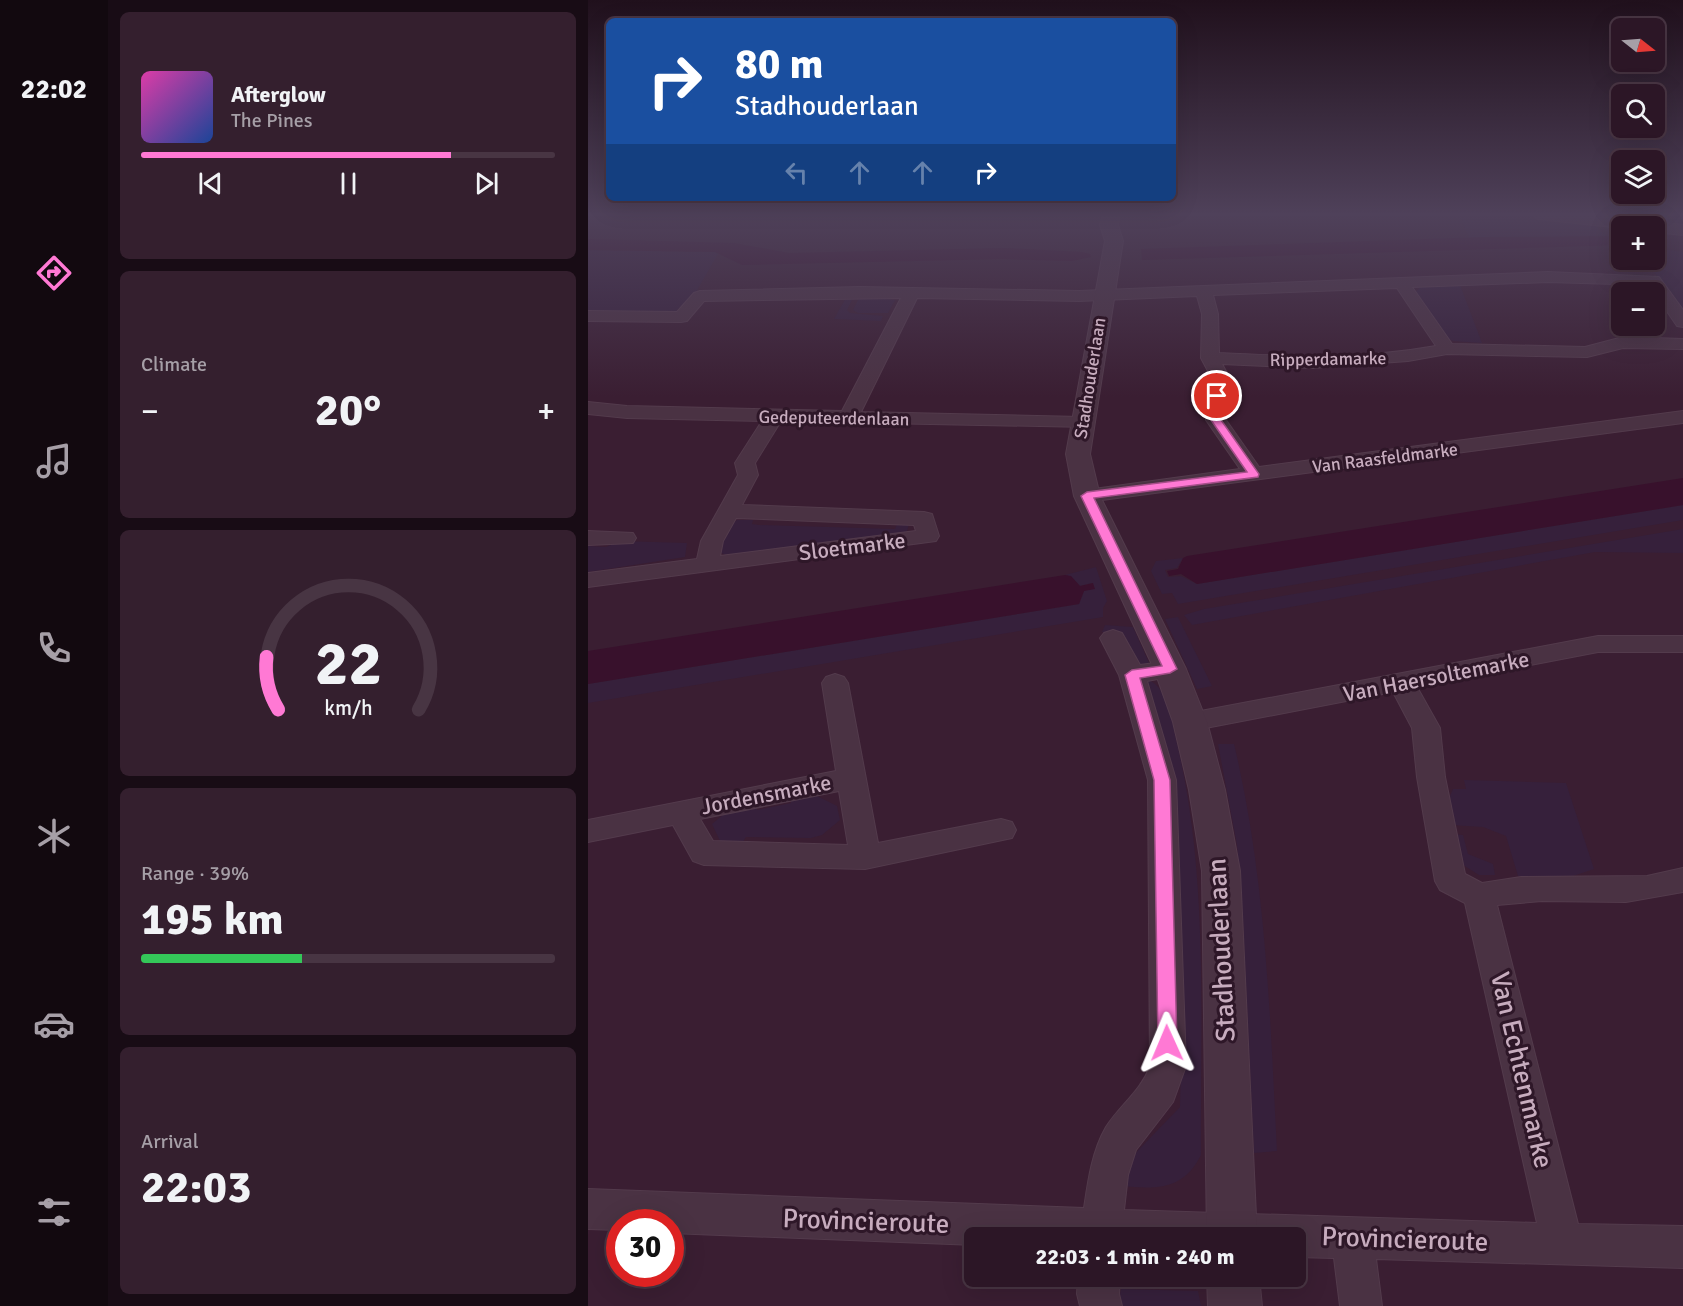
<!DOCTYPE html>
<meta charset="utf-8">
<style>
body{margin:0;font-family:Signika,sans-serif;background:#341f2e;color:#f1f3f6;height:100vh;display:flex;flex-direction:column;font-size:22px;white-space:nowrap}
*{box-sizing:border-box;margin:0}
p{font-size:20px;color:#a69fa7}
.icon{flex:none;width:33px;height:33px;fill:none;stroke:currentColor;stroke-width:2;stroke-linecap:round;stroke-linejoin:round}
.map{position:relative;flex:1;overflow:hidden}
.sheet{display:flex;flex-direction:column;gap:12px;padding:12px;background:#180c15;width:480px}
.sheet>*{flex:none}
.banner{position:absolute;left:18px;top:18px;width:570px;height:183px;border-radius:9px;box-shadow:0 6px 24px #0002,0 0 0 2px #483543;background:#1a4fa0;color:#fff;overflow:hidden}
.needle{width:39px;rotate:107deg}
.tools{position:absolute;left:1023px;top:18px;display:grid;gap:12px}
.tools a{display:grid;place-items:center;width:54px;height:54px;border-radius:9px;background:#2c1626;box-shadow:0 6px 24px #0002,0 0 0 2px #483543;font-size:30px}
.speed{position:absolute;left:18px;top:1209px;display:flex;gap:12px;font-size:30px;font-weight:700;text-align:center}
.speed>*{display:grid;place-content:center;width:78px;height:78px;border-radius:50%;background:#2c1626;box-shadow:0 6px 24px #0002,0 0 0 2px #483543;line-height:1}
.speed .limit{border:9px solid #d22;background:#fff;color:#111}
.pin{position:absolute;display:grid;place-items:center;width:51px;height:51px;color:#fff;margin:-26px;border:3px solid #fff;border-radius:50%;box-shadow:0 2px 6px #0007}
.me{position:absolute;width:66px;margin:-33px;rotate:359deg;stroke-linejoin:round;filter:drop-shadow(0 0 4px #0008)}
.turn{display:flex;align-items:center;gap:21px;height:126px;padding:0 30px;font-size:27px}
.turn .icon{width:78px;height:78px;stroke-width:2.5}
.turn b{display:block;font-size:42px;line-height:51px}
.lanes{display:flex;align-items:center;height:57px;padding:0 30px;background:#0003;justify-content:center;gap:30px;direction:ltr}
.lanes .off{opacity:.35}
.big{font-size:45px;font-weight:700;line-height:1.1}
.sheet .card{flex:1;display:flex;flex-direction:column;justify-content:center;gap:9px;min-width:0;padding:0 21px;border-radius:9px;background:#341f2e}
.sheet .dial{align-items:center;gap:0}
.dial svg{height:156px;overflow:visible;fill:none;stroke:#483543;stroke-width:7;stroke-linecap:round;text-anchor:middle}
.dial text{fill:#f1f3f6;stroke:none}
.song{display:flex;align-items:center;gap:18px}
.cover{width:72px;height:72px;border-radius:9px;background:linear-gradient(135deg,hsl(320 70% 55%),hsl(220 70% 35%))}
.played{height:6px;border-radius:3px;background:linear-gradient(90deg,#ff79d4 75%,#483543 75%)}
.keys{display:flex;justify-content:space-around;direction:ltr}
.heat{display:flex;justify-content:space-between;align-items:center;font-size:33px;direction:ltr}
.charge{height:9px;border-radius:4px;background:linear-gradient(90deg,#34c759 39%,#483543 0)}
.trip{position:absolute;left:376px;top:1227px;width:342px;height:60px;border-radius:9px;background:#2c1626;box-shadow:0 6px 24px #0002,0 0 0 2px #483543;font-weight:700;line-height:60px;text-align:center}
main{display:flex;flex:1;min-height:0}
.tabs{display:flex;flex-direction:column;width:108px;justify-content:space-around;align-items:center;background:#12090f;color:#a69fa7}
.tabs .icon{width:42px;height:42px}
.tabs .on{color:#ff79d4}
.tabs b{font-size:27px;color:#f1f3f6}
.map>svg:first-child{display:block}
</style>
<main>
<nav class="tabs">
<b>22:02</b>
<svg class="icon on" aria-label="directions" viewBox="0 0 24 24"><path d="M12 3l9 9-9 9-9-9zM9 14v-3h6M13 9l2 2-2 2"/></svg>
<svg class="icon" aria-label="music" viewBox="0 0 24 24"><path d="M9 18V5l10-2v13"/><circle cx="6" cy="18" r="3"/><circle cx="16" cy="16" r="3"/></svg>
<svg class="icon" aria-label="phone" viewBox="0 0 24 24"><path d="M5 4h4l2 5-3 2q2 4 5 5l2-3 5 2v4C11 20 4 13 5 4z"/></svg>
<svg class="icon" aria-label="climate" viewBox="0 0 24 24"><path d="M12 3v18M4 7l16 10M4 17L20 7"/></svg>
<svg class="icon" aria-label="car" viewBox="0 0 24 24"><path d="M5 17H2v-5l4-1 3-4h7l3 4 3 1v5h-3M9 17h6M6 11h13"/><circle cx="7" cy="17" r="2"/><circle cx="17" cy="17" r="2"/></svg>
<svg class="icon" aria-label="filters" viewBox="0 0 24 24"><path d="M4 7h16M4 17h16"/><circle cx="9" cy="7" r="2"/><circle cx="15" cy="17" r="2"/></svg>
</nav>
<section class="sheet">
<div class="card">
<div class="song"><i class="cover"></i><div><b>Afterglow</b><p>The Pines</p></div></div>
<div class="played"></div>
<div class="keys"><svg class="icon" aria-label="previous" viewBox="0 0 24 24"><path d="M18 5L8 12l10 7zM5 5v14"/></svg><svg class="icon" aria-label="pause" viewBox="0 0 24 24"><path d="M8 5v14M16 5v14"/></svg><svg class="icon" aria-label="next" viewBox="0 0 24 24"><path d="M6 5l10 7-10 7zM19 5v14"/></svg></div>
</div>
<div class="card"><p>Climate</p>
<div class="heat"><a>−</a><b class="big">20°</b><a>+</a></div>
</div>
<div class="card dial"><svg viewBox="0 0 100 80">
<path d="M14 69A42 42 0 1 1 86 69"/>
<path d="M14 69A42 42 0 0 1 8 42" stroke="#ff79d4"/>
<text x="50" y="56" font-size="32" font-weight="700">22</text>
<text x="50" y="72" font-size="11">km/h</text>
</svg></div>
<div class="card"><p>Range · 39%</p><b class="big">195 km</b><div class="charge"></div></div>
<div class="card"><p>Arrival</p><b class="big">22:03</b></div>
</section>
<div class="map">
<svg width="1095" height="1306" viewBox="0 0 1095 1306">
<rect width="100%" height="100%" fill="#3a1e32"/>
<path fill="#36203b" d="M872 214 1007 225 1019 237 881 238Z
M980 214H1095V227Z
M1067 248 1095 252V312L1073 279 1052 260H1066Z
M0 250 127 252 130 254 108 292 88 311 0 313Z
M872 285 894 343 865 341 858 338 828 292 832 287Z
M259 296H266L259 310 262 313 295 316 293 321 246 319Z
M272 296 307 300 300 313H270L265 310Z
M1095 505V520L590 604 584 593 574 594 563 571 568 561 595 558 589 568 577 570 580 577 593 576 609 584Z
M149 520H165L164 524 171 525 307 529 310 522 321 524 319 531 312 535 146 558 133 553C133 538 136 529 149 520Z
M1095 529V553L1007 552 604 625 596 615 616 609Z
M32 541 99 543 97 557 0 572V546L18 547Z
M508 567 519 601 515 608V617L0 703V684L491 604 496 591 505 586V583L492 586 483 577 477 575Z
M590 617 624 686 609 689 577 619Z
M517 625 545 627 562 665 548 667 531 636 514 632Z
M561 680C580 689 584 719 588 739 621 875 612 1016 613 1155 595 1191 568 1189 533 1186L535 1166 592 1107 595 973 589 829 555 683Z
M630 744H646C678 878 682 1015 689 1151L666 1153 655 920 649 845Z
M876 780 978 783 1006 869 985 876H930L918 836 895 827 863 825 859 803 865 789H878Z
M227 795 249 806 252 820 234 835 223 838 158 837 154 843 132 841 124 824 141 810 169 805V810L203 803V798Z
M865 834 875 835 880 854 905 864 907 875H891L872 863Z
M533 1289 610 1291 613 1306H530Z"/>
<path fill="#38112c" d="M896 237 1029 236 1033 237V245L554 260 553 249Z
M0 239 146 243 201 253 417 248 494 252 502 254 503 257 484 261 415 259 154 265 127 252 0 250Z
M1095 478V505L609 584 593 574 581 576 579 571 590 569 595 558 599 556Z
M477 575 483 576 492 586 505 583 507 589 496 591 491 604 0 684V651Z"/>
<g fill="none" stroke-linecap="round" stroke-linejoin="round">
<g stroke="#533b4c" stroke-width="2">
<path id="minor" d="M960 272 1071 277 1095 310V327L1089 326 1061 285 960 282 824 287 864 344 997 347 1035 337 1095 339V349L1035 348 999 357 859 354 820 361 724 368 634 364 639 373 638 420 671 467 1095 411V423L499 502 491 501 488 496 491 491 652 469 618 420 621 373 613 358 614 314 609 296 491 301 329 298 273 412 493 417 500 419 503 423 500 427 193 421 167 463 170 475 154 505 336 512 344 514 351 536 348 541 0 587V573L109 559 113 541 150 475 147 463 174 421 39 418 0 414V402L39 406 254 411 313 298 116 301 99 321 93 322 0 321V311L89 312 106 293 112 291 272 287 491 291ZM809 288 848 346C776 359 704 357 631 353L630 314 625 295ZM148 518 326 525 328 531 132 556 135 541Z
M0 531 45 533 48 538 45 543 0 545Z
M525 630 534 633 552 665 582 661 591 663 595 669 591 675 559 681 588 780 598 1066 585 1102 548 1150 540 1175 536 1210 949 1223 877 903 852 890 847 881 829 777 824 728 805 692 602 731 592 729 588 722 592 715 602 713 1010 636H1095V652H1010L829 687 852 728 857 777 877 874 894 883 933 877 1059 876 1095 868V892L1038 902 954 901 909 905 990 1224 1095 1226V1268L788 1259 794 1306H752L746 1258 708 1257V1238H387V1245L82 1233V1222H32V1230L0 1229V1189L496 1208C500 1181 504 1151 518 1127 532 1105 553 1091 562 1066L560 780 531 675 512 638 516 633Z
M247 674 256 677 260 683 290 843 413 819 424 822 428 830 424 838 277 869 116 865 105 861 85 825 0 842V820L248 771 234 683 238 677ZM251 791 260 845 125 841 112 819Z
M490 1276H532L531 1294 534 1306H492L489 1294Z"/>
</g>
<g stroke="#533b4c" stroke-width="2">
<path id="tertiary" d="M515 214H532L530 225 535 241 502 454 512 496 598 669 619 722 637 790 652 871 669 1238H619L614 871 601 790 585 722 566 669 486 496 478 454 517 241 512 225Z
M942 214H998L1095 225V235L1066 232V226L1034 228 950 219Z
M619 1276H671L674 1306H620Z"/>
</g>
<use href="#minor" fill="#4a3243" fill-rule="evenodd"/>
<use href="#tertiary" fill="#4a3243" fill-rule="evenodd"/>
</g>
<linearGradient id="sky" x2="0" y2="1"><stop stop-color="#20101c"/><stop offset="0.54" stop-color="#4f415a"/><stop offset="1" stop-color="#4f415a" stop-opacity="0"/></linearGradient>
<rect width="1095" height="397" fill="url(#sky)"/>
<path fill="#ff79d4" stroke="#a64f8a" stroke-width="1.5" d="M629 393 634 396 633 420 671 474 670 477 506 498 589 669 582 673 552 678 582 780 589 1043 586 1049 579 1051 573 1049 570 1043 566 780 537 675 544 670 574 666 493 496 499 492 659 472 623 420 624 396Z"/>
<g text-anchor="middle" stroke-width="6" stroke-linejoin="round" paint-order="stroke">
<g font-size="18" fill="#c7acbe" stroke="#2e1728">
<text transform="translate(740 359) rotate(-1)" y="6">Ripperdamarke</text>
<text transform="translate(502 378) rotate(-81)" y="6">Stadhouderlaan</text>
<text transform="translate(246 418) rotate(1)" y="6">Gedeputeerdenlaan</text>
<text transform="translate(797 458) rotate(-7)" y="6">Van Raasfeldmarke</text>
</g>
<g font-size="22" fill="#c7acbe" stroke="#2e1728">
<text transform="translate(264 546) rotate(-7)" y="8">Sloetmarke</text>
<text transform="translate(848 676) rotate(-11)" y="8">Van Haersoltemarke</text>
<text transform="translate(178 794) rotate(-11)" y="8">Jordensmarke</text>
</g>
<g font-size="27" fill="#c7acbe" stroke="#2e1728">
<text transform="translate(633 950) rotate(-93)" y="9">Stadhouderlaan</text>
<text transform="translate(934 1070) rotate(77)" y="9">Van Echtenmarke</text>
<text transform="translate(278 1221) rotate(2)" y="9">Provincieroute</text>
<text transform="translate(817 1239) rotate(2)" y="9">Provincieroute</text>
</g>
</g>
</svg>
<div class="tools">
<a><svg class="needle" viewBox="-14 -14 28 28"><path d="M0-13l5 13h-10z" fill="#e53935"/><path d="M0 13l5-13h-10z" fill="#a69fa7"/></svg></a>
<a><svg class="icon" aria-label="search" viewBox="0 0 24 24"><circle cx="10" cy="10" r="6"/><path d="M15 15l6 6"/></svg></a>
<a><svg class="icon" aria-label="layers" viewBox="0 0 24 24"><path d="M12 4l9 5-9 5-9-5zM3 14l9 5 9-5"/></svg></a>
<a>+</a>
<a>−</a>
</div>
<div class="speed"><div class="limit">30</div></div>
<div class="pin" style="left:629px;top:396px;background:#d93025"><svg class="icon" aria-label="arrive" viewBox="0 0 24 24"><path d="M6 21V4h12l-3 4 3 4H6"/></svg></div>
<svg class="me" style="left:579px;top:1043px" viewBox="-20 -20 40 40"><path d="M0-17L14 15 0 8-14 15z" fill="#ff79d4" stroke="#fff" stroke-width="4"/></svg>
<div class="trip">22:03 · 1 min · 240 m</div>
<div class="banner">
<div class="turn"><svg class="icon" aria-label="right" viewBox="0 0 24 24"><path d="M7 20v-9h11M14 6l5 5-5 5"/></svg><div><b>80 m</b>Stadhouderlaan</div></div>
<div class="lanes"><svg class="icon off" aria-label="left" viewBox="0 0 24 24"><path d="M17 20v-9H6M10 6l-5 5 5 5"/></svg><svg class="icon off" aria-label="ahead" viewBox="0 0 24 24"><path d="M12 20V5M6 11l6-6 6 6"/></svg><svg class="icon off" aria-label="ahead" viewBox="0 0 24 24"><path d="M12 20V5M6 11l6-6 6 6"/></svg><svg class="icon" aria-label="right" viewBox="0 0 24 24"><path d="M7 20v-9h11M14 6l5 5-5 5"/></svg></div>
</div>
</div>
</main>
